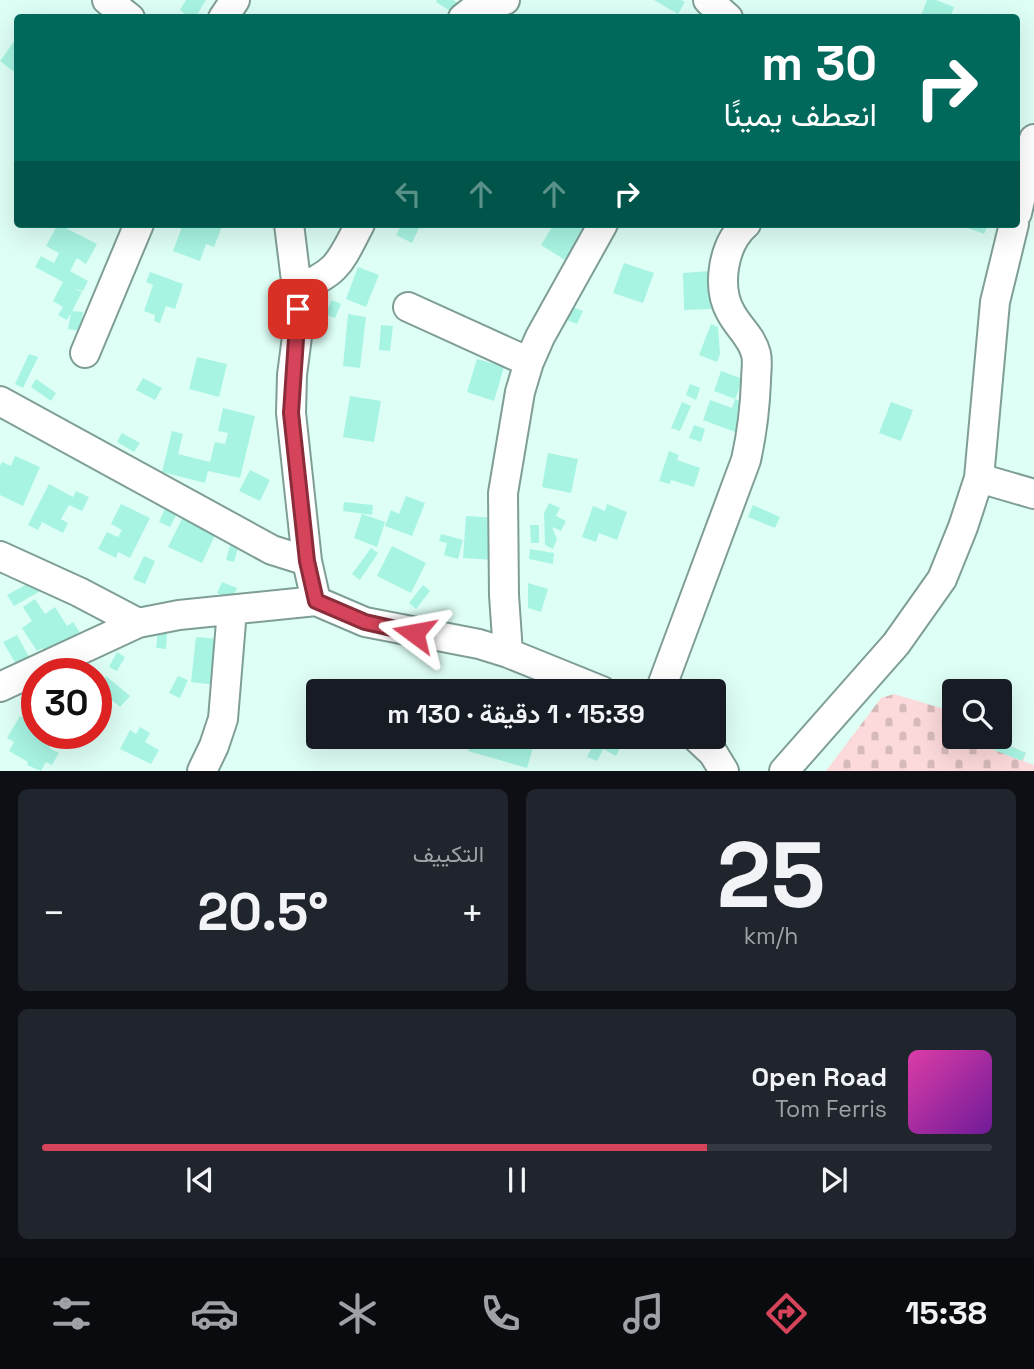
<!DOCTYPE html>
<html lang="ar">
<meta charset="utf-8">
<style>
body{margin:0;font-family:"Space Grotesk",Vazirmatn,sans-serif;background:#20242c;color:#f1f3f6;direction:rtl;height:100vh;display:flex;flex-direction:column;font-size:26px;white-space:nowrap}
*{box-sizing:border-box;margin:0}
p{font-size:23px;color:#9ea1a6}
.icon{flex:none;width:38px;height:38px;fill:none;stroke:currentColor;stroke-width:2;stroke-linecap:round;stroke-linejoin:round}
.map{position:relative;height:771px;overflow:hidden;direction:ltr}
.sheet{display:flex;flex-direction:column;gap:18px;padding:18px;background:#0d0f14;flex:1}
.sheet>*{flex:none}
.hud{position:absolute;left:14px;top:14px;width:1006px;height:214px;border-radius:7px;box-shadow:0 7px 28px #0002;direction:rtl;background:#00695c;color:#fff;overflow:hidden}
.fabs{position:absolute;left:942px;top:679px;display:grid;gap:14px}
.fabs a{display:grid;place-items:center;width:70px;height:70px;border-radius:7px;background:#171b24;box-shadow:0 7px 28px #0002;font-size:35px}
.speed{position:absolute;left:21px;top:658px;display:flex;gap:14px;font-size:35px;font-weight:700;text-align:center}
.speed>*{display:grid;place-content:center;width:91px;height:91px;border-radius:50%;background:#171b24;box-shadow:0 7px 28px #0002;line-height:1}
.speed .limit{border:10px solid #d22;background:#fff;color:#111}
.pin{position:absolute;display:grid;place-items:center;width:60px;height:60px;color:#fff;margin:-30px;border-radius:14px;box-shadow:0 4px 10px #0006}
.me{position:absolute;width:77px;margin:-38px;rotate:283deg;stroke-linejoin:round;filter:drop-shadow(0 0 5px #0008)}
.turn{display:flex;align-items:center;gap:24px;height:147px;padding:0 28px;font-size:32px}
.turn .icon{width:91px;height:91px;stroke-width:2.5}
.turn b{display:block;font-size:49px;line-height:60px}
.lanes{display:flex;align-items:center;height:66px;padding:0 28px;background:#0003;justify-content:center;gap:35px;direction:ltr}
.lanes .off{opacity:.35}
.big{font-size:52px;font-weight:600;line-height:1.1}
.sheet .widget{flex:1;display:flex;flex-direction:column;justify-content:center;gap:10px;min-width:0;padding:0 24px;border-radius:10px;background:#20242c}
.sheet .dial{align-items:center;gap:0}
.dial b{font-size:91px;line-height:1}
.song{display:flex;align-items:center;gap:21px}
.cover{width:84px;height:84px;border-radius:10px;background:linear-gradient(135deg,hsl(320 70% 55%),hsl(280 70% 35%))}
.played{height:7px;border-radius:4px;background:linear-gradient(90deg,#d5445a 70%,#363941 70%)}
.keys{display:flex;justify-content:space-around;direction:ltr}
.heat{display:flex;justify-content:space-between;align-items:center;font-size:38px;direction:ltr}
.sheet .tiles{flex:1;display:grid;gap:18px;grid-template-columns:1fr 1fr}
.widget:last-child{grid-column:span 2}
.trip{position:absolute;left:306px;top:679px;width:420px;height:70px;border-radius:7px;background:#171b24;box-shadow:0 7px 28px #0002;font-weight:600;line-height:70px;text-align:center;direction:rtl}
.menu{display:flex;height:112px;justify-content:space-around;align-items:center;background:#090b0e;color:#9ea1a6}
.menu .icon{width:49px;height:49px}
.menu .active{color:#d5445a}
.menu b{font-size:32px;color:#f1f3f6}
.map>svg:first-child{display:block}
</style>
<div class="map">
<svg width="1034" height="771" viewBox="0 0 1034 771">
<defs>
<pattern id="cemetery-stones" width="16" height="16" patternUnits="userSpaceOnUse" patternTransform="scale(1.75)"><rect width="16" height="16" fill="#fcd9da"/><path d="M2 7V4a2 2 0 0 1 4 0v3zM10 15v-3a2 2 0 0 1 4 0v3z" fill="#d7baba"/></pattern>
</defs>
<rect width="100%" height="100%" fill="#defff6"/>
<path fill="url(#cemetery-stones)" d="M894 694 954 712V737H991L1026 753 1023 761 1034 765V771H826L881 698Z"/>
<path fill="#a8f4e3" d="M186 0H206L195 18H190L180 10Z
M437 0H453L461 5 455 14 436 2Z
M654 0H681L685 2 678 14Z
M927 0H936L954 7 950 18H920Z
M18 36V65L13 71 0 61Z
M58 224 97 244 86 264 77 258 70 271 88 281 83 291 73 288 82 292 72 311 83 312 80 331 68 329 71 313 67 320 58 315 63 307 53 301 63 282 35 267 41 256 54 263 59 253 46 246Z
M183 224H223L214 247 206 244 200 261 173 251Z
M402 224H421L412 243 396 235Z
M554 224H595L573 265 541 245Z
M958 224H988L984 234Z
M624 263 654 273 643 303 613 293Z
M358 267 379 275 366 307 346 299Z
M710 271 712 309 684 310 683 273Z
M150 272 183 284 175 309 166 306 160 323 154 321 155 315 144 311 153 285 146 282Z
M332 300 341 304 335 318 325 314Z
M570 306 583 311 577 324 564 319Z
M348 314 366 317 360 368 343 366Z
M711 324 718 327 720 354 717 362 699 355Z
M381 325 393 326 390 351 379 350Z
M29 354 38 357 23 388 15 384Z
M197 357 227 364 219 397 189 389Z
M477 359 504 367 494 401 467 392Z
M721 371 743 379 735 399 714 391Z
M143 378 162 388 155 400 136 390Z
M36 379 56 393 51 401 31 387Z
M690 384 700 388 696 400 686 395Z
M350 396 381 401 374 442 343 437Z
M735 399 749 405 738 433 703 420 710 400 732 408Z
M682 402 691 406 680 431 671 428Z
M891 402 913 410 901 441 879 433Z
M223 408 255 416 240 478 208 471 205 483 162 472 172 431 183 434 178 454 210 462 215 442 225 444 228 433 218 431Z
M694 425 705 429 701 442 689 438Z
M122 433 140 443 134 452 117 442Z
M669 451 679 455 677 460 700 468 694 487 671 480 670 484 659 481Z
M548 453 578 459 571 493 542 487Z
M15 456 40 467 23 506 0 495V466L2 462 11 466Z
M250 470 270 480 260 501 239 491Z
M49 484 73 497 76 491 89 497 82 511 69 505 61 519 68 523 63 533 42 522 38 530 28 525Z
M406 496 425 503 412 536 385 526 391 510 399 514Z
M169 500 181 505 170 527 159 522Z
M344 502 373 505 372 515 343 511Z
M549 503 560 508 556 516 566 521 561 531 552 527 557 539 553 549 545 545 544 513Z
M121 504 150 518 130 558 118 552 116 558 98 549 107 532 118 537 122 530 111 524Z
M607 504 627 512 617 540 599 533 596 542 582 537 593 506 605 511Z
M753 505 780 517 775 528 748 517Z
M362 514 385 522 377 547 354 538Z
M466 516 497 518 495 560 463 558Z
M183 517 216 533 202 563 168 547Z
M530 525H539V543H531Z
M441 534 463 540 458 559 444 555 447 543 439 541Z
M231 542 239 544 234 562 226 560Z
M392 546 426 563 411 593 377 576Z
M371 548 378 553 360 580 352 574Z
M530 549 554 553 553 564 529 559Z
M144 556 155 561 145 584 133 579Z
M222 582 237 588 232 600 217 593Z
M29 583 44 589 14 606 7 595Z
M528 583 548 589 541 612 528 608Z
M423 585 430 591 416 609 409 603Z
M35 599 45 614 55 607 67 626 73 622 80 633 47 655 42 648 37 651 22 628 32 621 23 607Z
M158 633 167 634 166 649 156 648Z
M17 635 33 664 19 669 3 642Z
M196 637 229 640 224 686 191 682Z
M117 652 125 657 117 671 109 667Z
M106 676 130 696 120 707 97 688Z
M178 676 188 680 180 698 169 693Z
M33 711 37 713V733H57L49 748 59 753 52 765 46 762 41 771 27 765 28 762 9 751 14 742 7 738 20 716 28 720Z
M140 727 150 733 145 742 159 750 151 764 120 749 130 730 136 734Z
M472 737H487L521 746 524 737H536L527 768 468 751Z
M597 737 607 742 597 761 587 757Z
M612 737H625L616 756 605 750Z
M991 738 1026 753 1022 761 987 747Z"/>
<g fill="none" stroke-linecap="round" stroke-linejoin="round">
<g stroke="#7f9e96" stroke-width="32">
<path id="minor" d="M107 0 130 18
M708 0 728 18
M223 18 235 0
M463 18 472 11 505 0
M1017 213 1034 139
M289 224 297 289 298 329 292 375 291 413 307 561 316 601
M297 289C339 272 340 262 360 224
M408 307 529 362
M85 353 139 224
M0 401 272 550 307 561
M979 478 1034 494
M0 556 79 592 138 623
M508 653 504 595 503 493 520 392 529 362 540 337 603 224
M0 687 138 623 179 615 316 601 365 622 479 644 508 653 602 691
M660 691 746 460C752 433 755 408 756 381 756 372 758 362 756 354 752 337 739 328 731 313 716 287 723 244 746 224
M696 737 713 753 724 771
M202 771 214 746 223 719 232 610
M784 771 896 644 942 579 963 527 979 478 995 302 1014 224"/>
</g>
<use href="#minor" stroke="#fff" stroke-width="28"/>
</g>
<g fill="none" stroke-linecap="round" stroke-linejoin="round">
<g stroke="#8a2c3a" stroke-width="18">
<path id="route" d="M298 309 291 413 307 561 316 601 365 622 414 633"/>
</g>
<use href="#route" stroke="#d5445a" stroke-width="12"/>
</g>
</svg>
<div class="fabs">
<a><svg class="icon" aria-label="search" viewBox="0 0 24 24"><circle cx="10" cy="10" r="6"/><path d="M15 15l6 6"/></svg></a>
</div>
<div class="speed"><div class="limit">30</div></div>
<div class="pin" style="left:298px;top:309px;background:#d93025"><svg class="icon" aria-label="arrive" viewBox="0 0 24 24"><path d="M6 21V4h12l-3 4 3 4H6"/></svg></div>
<svg class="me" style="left:414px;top:633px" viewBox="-20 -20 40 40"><path d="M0-17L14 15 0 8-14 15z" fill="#d5445a" stroke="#fff" stroke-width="4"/></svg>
<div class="trip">15:39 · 1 دقيقة · 130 m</div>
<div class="hud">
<div class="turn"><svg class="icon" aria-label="right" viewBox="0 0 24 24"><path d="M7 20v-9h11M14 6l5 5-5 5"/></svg><div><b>30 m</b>انعطف يمينًا</div></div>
<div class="lanes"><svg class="icon off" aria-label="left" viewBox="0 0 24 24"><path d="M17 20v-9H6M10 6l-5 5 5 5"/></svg><svg class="icon off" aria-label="ahead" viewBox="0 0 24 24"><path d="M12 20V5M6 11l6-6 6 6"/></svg><svg class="icon off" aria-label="ahead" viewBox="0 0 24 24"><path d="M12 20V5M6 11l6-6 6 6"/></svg><svg class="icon" aria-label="right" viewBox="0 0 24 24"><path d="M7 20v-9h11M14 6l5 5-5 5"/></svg></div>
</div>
</div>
<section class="sheet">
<div class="tiles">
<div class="widget dial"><b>25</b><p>km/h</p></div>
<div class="widget"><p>التكييف</p>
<div class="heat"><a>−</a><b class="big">20.5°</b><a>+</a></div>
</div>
<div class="widget">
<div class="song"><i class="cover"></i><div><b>Open Road</b><p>Tom Ferris</p></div></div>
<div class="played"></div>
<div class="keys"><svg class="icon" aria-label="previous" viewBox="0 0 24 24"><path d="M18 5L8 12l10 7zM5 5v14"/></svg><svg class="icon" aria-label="pause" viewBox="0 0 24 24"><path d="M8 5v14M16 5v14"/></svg><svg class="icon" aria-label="next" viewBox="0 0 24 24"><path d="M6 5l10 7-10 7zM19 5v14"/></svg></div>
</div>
</div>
</section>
<nav class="menu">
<b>15:38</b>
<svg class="icon active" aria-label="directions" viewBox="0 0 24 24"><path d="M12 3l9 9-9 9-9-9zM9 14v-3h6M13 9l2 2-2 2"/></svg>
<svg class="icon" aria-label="music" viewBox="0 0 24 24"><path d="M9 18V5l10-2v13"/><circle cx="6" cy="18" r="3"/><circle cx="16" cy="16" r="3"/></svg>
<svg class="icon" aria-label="phone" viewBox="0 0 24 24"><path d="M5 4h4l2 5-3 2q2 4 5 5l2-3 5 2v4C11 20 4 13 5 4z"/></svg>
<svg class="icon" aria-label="climate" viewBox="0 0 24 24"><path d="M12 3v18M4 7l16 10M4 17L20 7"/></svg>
<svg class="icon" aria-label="car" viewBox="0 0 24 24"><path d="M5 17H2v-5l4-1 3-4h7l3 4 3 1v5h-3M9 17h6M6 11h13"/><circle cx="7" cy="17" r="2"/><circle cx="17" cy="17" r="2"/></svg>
<svg class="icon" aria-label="filters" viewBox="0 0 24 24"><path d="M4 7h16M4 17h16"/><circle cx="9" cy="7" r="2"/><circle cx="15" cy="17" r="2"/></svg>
</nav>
